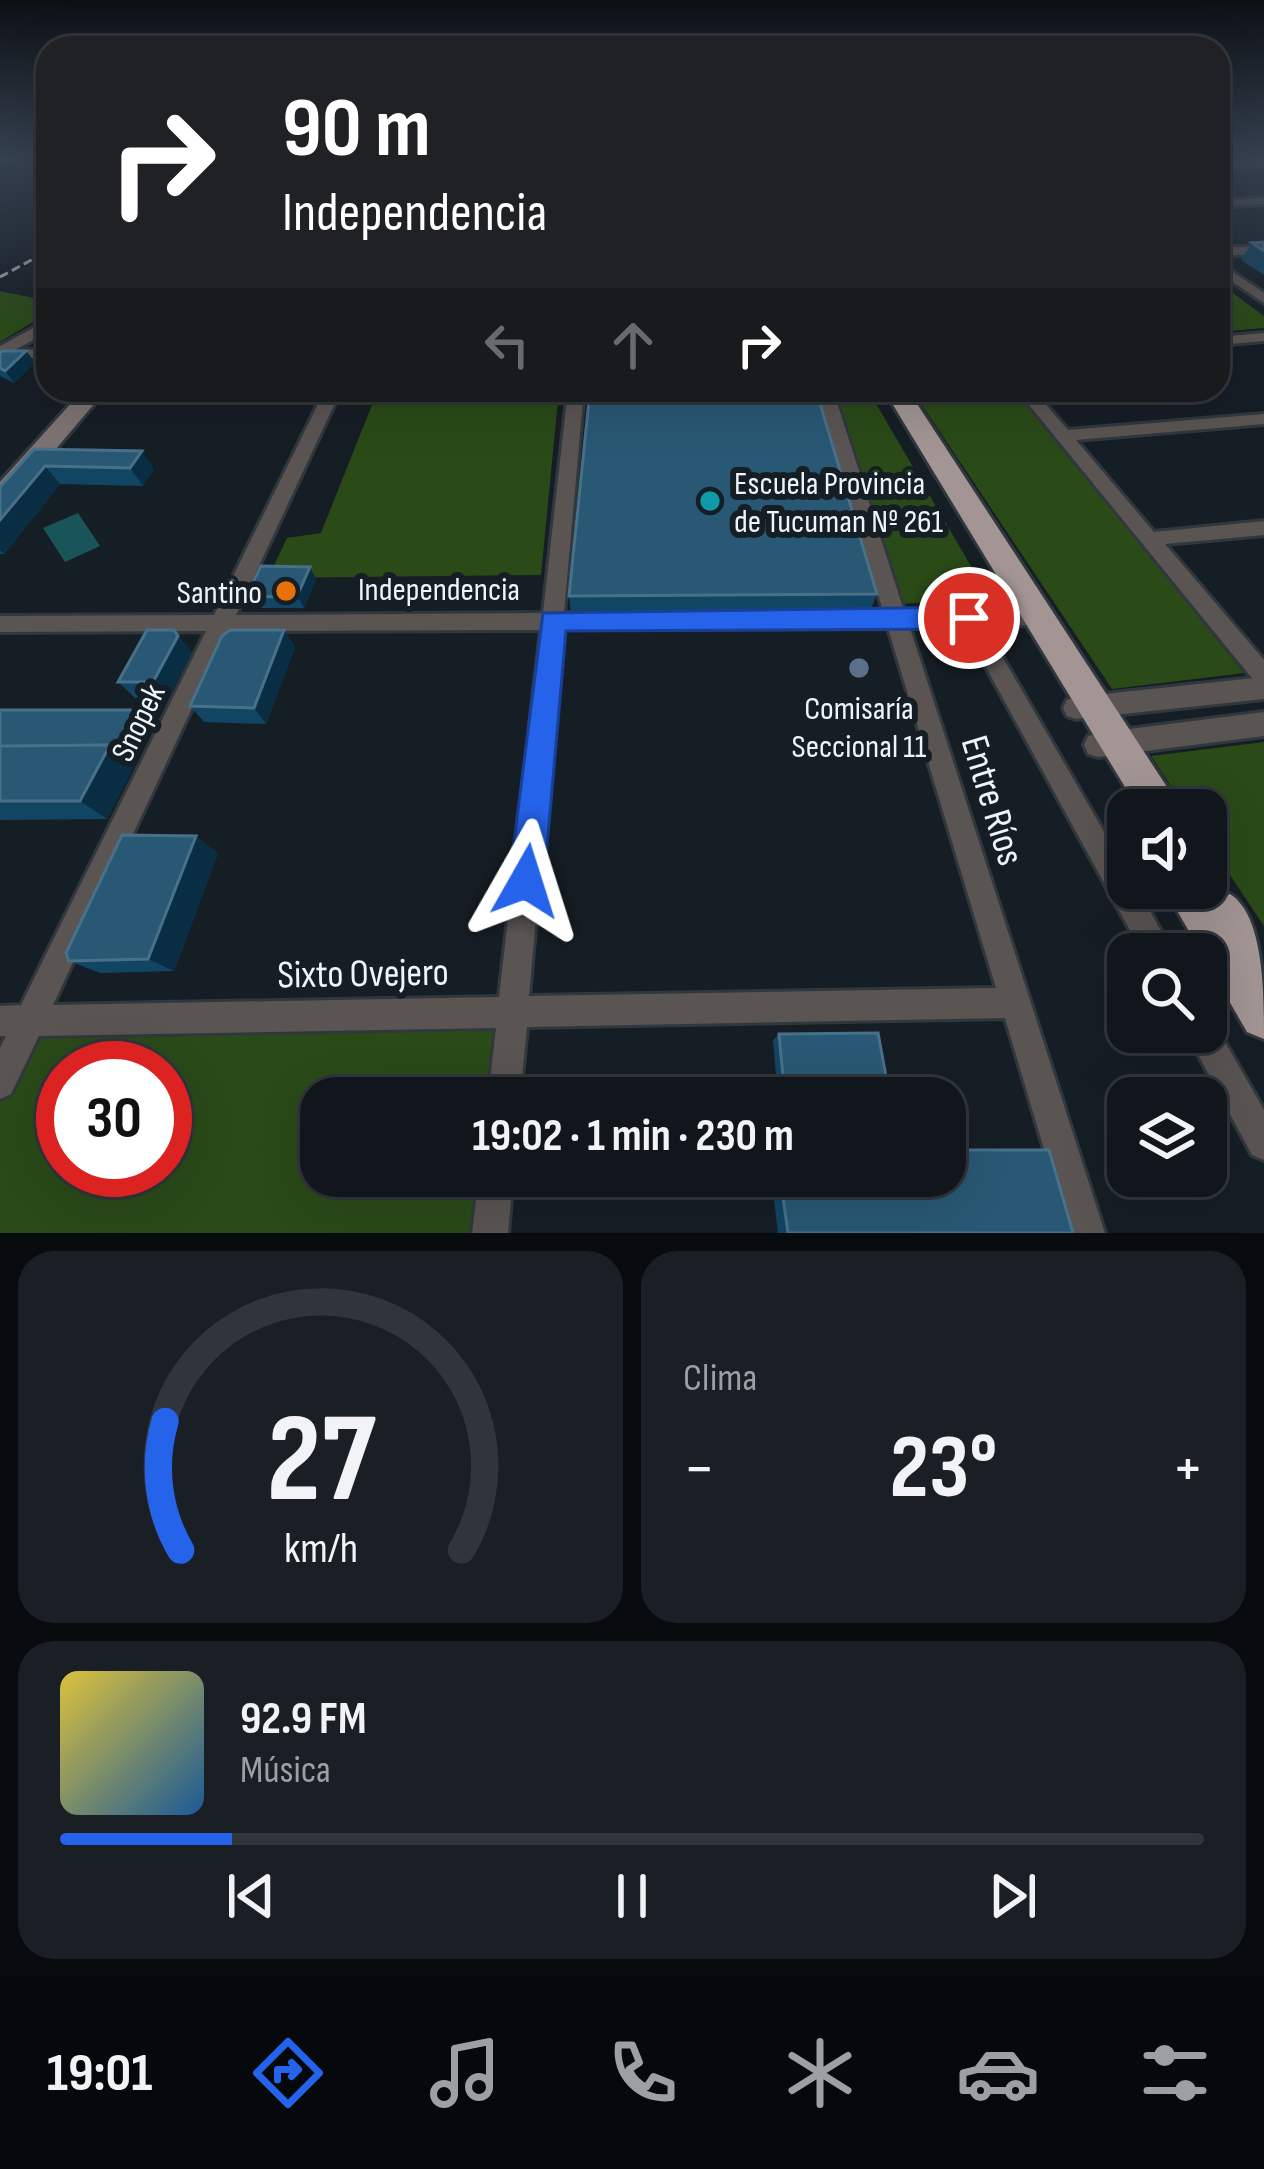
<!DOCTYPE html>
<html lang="es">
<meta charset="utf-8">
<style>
body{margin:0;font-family:"Sofia Sans Condensed",sans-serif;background:#191f25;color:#f1f3f6;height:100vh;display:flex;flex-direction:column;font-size:45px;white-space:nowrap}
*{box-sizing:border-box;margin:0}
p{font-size:39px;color:#9c9fa3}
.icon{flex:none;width:66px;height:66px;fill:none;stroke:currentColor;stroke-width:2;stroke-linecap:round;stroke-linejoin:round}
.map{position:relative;height:1233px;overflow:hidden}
.sheet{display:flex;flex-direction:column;gap:18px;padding:18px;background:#090c0f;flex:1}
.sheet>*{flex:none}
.guide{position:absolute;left:36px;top:36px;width:1194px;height:366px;border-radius:36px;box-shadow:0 12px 48px #0002,0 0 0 3px #30353b;background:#202124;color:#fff;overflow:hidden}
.controls{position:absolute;left:1107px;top:789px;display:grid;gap:24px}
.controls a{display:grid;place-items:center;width:120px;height:120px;border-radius:24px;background:#10161c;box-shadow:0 12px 48px #0002,0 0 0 3px #30353b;font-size:60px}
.speed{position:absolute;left:36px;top:1041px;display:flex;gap:24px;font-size:60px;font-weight:700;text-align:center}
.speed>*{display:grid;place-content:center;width:156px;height:156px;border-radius:50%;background:#10161c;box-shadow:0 12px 48px #0002,0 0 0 3px #30353b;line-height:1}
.speed .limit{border:18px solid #d22;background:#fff;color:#111}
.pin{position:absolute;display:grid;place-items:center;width:102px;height:102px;color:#fff;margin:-51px;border:6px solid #fff;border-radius:50%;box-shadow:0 3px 12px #0007}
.me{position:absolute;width:132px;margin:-66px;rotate:6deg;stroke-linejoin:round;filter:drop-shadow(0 0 9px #0008)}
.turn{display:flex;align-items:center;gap:42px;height:252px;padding:0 48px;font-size:54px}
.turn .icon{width:156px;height:156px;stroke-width:2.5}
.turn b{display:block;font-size:84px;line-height:102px}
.lanes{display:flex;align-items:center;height:114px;padding:0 48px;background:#0003;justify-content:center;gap:60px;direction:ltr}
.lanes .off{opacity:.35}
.big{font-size:90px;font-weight:700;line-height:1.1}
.sheet .card{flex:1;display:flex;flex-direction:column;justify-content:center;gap:18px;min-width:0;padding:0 42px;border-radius:36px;background:#191f25}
.sheet .dial{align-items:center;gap:0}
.dial svg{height:312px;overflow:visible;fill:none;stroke:#30353b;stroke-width:7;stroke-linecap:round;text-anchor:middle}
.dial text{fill:#f1f3f6;stroke:none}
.song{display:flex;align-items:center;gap:36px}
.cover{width:144px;height:144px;border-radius:18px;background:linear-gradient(135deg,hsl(50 70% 55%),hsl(210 70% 35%))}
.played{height:12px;border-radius:6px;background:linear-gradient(90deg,#2563eb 15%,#30353b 15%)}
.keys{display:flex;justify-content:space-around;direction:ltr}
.heat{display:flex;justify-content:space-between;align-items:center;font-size:66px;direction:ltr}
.sheet .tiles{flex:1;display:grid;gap:18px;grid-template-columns:1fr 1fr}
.card:last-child{grid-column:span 2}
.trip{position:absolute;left:300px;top:1077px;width:666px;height:120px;border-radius:36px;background:#10161c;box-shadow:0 12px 48px #0002,0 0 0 3px #30353b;font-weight:700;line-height:120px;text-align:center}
.tabs{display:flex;height:192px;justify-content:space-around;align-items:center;background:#06090b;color:#9c9fa3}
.tabs .icon{width:84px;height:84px}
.tabs .current{color:#2563eb}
.tabs b{font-size:54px;color:#f1f3f6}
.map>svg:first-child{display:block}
</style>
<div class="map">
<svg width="1264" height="1233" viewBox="0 0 1264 1233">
<rect width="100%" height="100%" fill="#161e25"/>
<path fill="#2a4a18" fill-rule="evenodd" d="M1218 282 1264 316V328L1218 332Z
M0 291 48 301V313L0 342Z
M378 390H559L541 575 268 578 287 538 321 533Z
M832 390H868L989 597 903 604Z
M912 390H1015L1244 673 1112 689Z
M1264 742V926L1206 839V810H1187L1151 756Z
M513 1011 504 1098H321V1176H496L490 1233H0V1083L31 1020ZM63 1068H165V1170H63Z"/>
<path fill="#195458" d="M78 513 100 546 65 562 43 528Z"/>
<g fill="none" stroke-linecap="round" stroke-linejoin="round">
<g stroke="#30383e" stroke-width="6">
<path id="minor" d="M1264 160V166L1218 168V162Z
M1264 198V204L1218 207V201Z
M1264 246V254L1218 256V248Z
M1218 262 1264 293V303L1218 272Z
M1264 333V341L1218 345V337Z
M0 350H48V358H0Z
M325 390H341L236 615 543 613 568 390H584L564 613 883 611 817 390H833L904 611 1029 613 1033 619 1029 625 985 627 1128 873V888H1137L1174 954H1143L964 627 910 628 1105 1233H1069L1005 1018 527 1027 520 1098H488L496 1028 39 1036 11 1094 0 1099V1048L6 1036H0V1006L21 1005 206 631 0 632V616L214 615ZM888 628 996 988 529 996 562 629ZM541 630 499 997 53 1005 228 631Z
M1017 390H1033L1068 430 1264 414V424L1076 440 1154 532 1264 521V535L1165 544 1264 660V685L1256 683Z
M1206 1018 1213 1021 1264 1110V1160L1252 1155 1186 1032H1206Z
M479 1176H513L508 1233H472Z"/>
</g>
<g stroke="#30383e" stroke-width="6">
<path id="tertiary" d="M48 320V332L0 358V346Z
M1264 677V699L1076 719 1067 716 1063 708 1067 700 1076 697Z
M1264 712V736L1098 757 1088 754 1084 745 1088 736 1098 733Z"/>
</g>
<g stroke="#30383e" stroke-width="6">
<path id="secondary" d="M83 390H106L9 504 0 507V482Z"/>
</g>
<g stroke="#30383e" stroke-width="6">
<path id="trunk" d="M884 390H908L1182 810H1139Z
M1206 880 1218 899 1230 894C1264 915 1264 993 1264 1039L1247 1032 1164 888H1206Z"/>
</g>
<use href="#minor" fill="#5a5453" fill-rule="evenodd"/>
<use href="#tertiary" fill="#5a5453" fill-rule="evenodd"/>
<use href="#secondary" fill="#7c7372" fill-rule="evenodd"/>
<use href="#trunk" fill="#a29594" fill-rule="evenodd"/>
<path stroke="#a2a9ae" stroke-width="3" stroke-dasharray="9 4.5" stroke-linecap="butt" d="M0 277 48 251"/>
</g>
<path fill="#124564" d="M1218 157H1264V158L1218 161Z
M1264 242V275L1241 260 1252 243Z
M26 351 35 362 14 383 0 376V352Z
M34 449 154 469 143 486 60 484 4 554H0V487Z
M310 567 316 579 304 608H262L256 603 248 592Z
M877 594 870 611 571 614 569 596Z
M284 630 295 647 266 724 204 722 190 706Z
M192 652 168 698H135L118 682Z
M0 710 154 726 107 819 0 820Z
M218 853 174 971 100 973 69 961Z
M779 1034 890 1098H778L773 1040Z
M771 1176H945L1073 1233H778Z"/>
<path fill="#092e44" d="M26 351 35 362 14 383 5 371Z
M142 451 154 469 143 486 130 468Z
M45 466 60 484 4 554 0 550V520Z
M310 567 316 579 304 608 297 596Z
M174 630 192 652 168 698 153 682Z
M284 630 295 647 266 724 254 708Z
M138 710 154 726 107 819 80 801 110 745Z
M196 836 218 853 174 971 148 959Z"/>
<path fill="#295874" stroke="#487089" stroke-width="3" d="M1264 242V251L1252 243Z
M3 351H26L5 371 0 368V352Z
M590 390H816L877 594 569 596Z
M34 449 142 451 130 468 45 466 0 520V487Z
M261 566 310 567 297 596 255 597 248 592Z
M147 630H174L178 636 153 682H118Z
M230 630H284L254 708 190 706 222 636Z
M0 710H138L116 750 110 745 0 746Z
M110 745 80 801H0V746Z
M122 835 196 836 148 959 69 961 66 953Z
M878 1033 890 1098H785L779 1034Z
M945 1150H1049L1073 1233H788L780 1176H945Z"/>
<linearGradient id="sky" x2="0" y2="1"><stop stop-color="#0c1014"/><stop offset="0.48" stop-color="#364151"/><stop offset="1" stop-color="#364151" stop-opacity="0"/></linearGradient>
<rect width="1264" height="329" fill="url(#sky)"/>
<path fill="#2563eb" stroke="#184099" stroke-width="3" d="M969 607 983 618 969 629 566 631 544 881 539 894 526 899 514 894 509 881 543 613Z"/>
<circle fill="#0f9aa8" stroke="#161e25" stroke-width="4.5" cx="710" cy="501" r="12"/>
<circle fill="#e8710a" stroke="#161e25" stroke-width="4.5" cx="286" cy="591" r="12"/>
<circle fill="#5c6f8a" stroke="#161e25" stroke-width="4.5" cx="859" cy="668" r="12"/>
<g text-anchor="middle" stroke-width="12" stroke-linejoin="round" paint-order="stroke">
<g font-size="33" fill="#eef4f8" stroke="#161e25" text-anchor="start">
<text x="734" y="494">Escuela Provincia<tspan x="734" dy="38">de Tucuman Nº 261</tspan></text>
<text x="262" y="603" text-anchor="end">Santino</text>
<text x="859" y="719" text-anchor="middle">Comisaría<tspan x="859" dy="38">Seccional 11</tspan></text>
</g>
<g font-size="33" fill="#eef4f8" stroke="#161e25">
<text x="439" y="600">Independencia</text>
<text transform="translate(137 722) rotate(-64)" y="12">Snopek</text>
</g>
<g font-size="39" fill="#eef4f8" stroke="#161e25">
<text transform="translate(994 800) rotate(73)" y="14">Entre Ríos</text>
<text transform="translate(363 972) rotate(-1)" y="14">Sixto Ovejero</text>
</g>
</g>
</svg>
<div class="controls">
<a><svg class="icon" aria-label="sound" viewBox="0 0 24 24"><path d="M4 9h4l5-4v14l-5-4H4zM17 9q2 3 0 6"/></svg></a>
<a><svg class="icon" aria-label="search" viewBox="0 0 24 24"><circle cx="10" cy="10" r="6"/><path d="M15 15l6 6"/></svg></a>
<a><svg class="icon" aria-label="layers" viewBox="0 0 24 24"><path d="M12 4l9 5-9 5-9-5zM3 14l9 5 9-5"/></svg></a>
</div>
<div class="speed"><div class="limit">30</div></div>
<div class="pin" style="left:969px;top:618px;background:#d93025"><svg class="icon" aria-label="arrive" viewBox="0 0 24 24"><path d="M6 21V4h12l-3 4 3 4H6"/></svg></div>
<svg class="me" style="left:526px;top:881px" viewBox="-20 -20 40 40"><path d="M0-17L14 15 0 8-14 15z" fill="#2563eb" stroke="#fff" stroke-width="4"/></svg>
<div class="trip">19:02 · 1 min · 230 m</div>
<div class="guide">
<div class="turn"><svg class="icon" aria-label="right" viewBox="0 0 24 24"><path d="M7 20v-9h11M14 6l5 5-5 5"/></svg><div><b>90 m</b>Independencia</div></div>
<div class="lanes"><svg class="icon off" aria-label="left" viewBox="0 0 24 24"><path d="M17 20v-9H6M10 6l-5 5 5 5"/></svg><svg class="icon off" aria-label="ahead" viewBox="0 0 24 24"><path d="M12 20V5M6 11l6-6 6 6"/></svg><svg class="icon" aria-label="right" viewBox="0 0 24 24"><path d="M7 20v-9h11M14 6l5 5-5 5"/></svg></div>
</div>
</div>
<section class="sheet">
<div class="tiles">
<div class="card dial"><svg viewBox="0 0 100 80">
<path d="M14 69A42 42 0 1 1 86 69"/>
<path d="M14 69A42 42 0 0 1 10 36" stroke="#2563eb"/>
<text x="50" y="56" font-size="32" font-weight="700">27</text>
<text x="50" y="72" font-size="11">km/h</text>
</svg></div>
<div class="card"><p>Clima</p>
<div class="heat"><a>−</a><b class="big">23°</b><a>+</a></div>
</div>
<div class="card">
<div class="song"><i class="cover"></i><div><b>92.9 FM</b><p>Música</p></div></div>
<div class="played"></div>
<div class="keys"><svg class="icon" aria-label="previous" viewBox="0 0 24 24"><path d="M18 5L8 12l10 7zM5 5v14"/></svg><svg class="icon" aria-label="pause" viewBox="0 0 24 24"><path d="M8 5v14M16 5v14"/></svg><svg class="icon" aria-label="next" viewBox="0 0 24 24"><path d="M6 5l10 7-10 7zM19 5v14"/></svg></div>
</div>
</div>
</section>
<nav class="tabs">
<b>19:01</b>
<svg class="icon current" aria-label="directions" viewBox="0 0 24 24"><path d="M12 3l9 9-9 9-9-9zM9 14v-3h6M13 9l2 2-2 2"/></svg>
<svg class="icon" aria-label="music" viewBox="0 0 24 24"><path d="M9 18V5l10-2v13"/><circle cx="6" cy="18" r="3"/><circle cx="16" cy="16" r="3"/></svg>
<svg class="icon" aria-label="phone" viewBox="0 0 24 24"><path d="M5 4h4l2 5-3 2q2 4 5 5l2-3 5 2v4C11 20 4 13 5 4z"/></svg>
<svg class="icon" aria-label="climate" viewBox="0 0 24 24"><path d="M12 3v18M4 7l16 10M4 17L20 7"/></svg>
<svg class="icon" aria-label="car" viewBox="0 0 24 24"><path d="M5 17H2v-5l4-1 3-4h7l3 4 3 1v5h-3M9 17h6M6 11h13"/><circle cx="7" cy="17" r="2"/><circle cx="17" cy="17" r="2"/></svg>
<svg class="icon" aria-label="filters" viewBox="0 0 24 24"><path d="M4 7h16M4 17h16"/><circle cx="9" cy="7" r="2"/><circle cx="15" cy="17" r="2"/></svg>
</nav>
